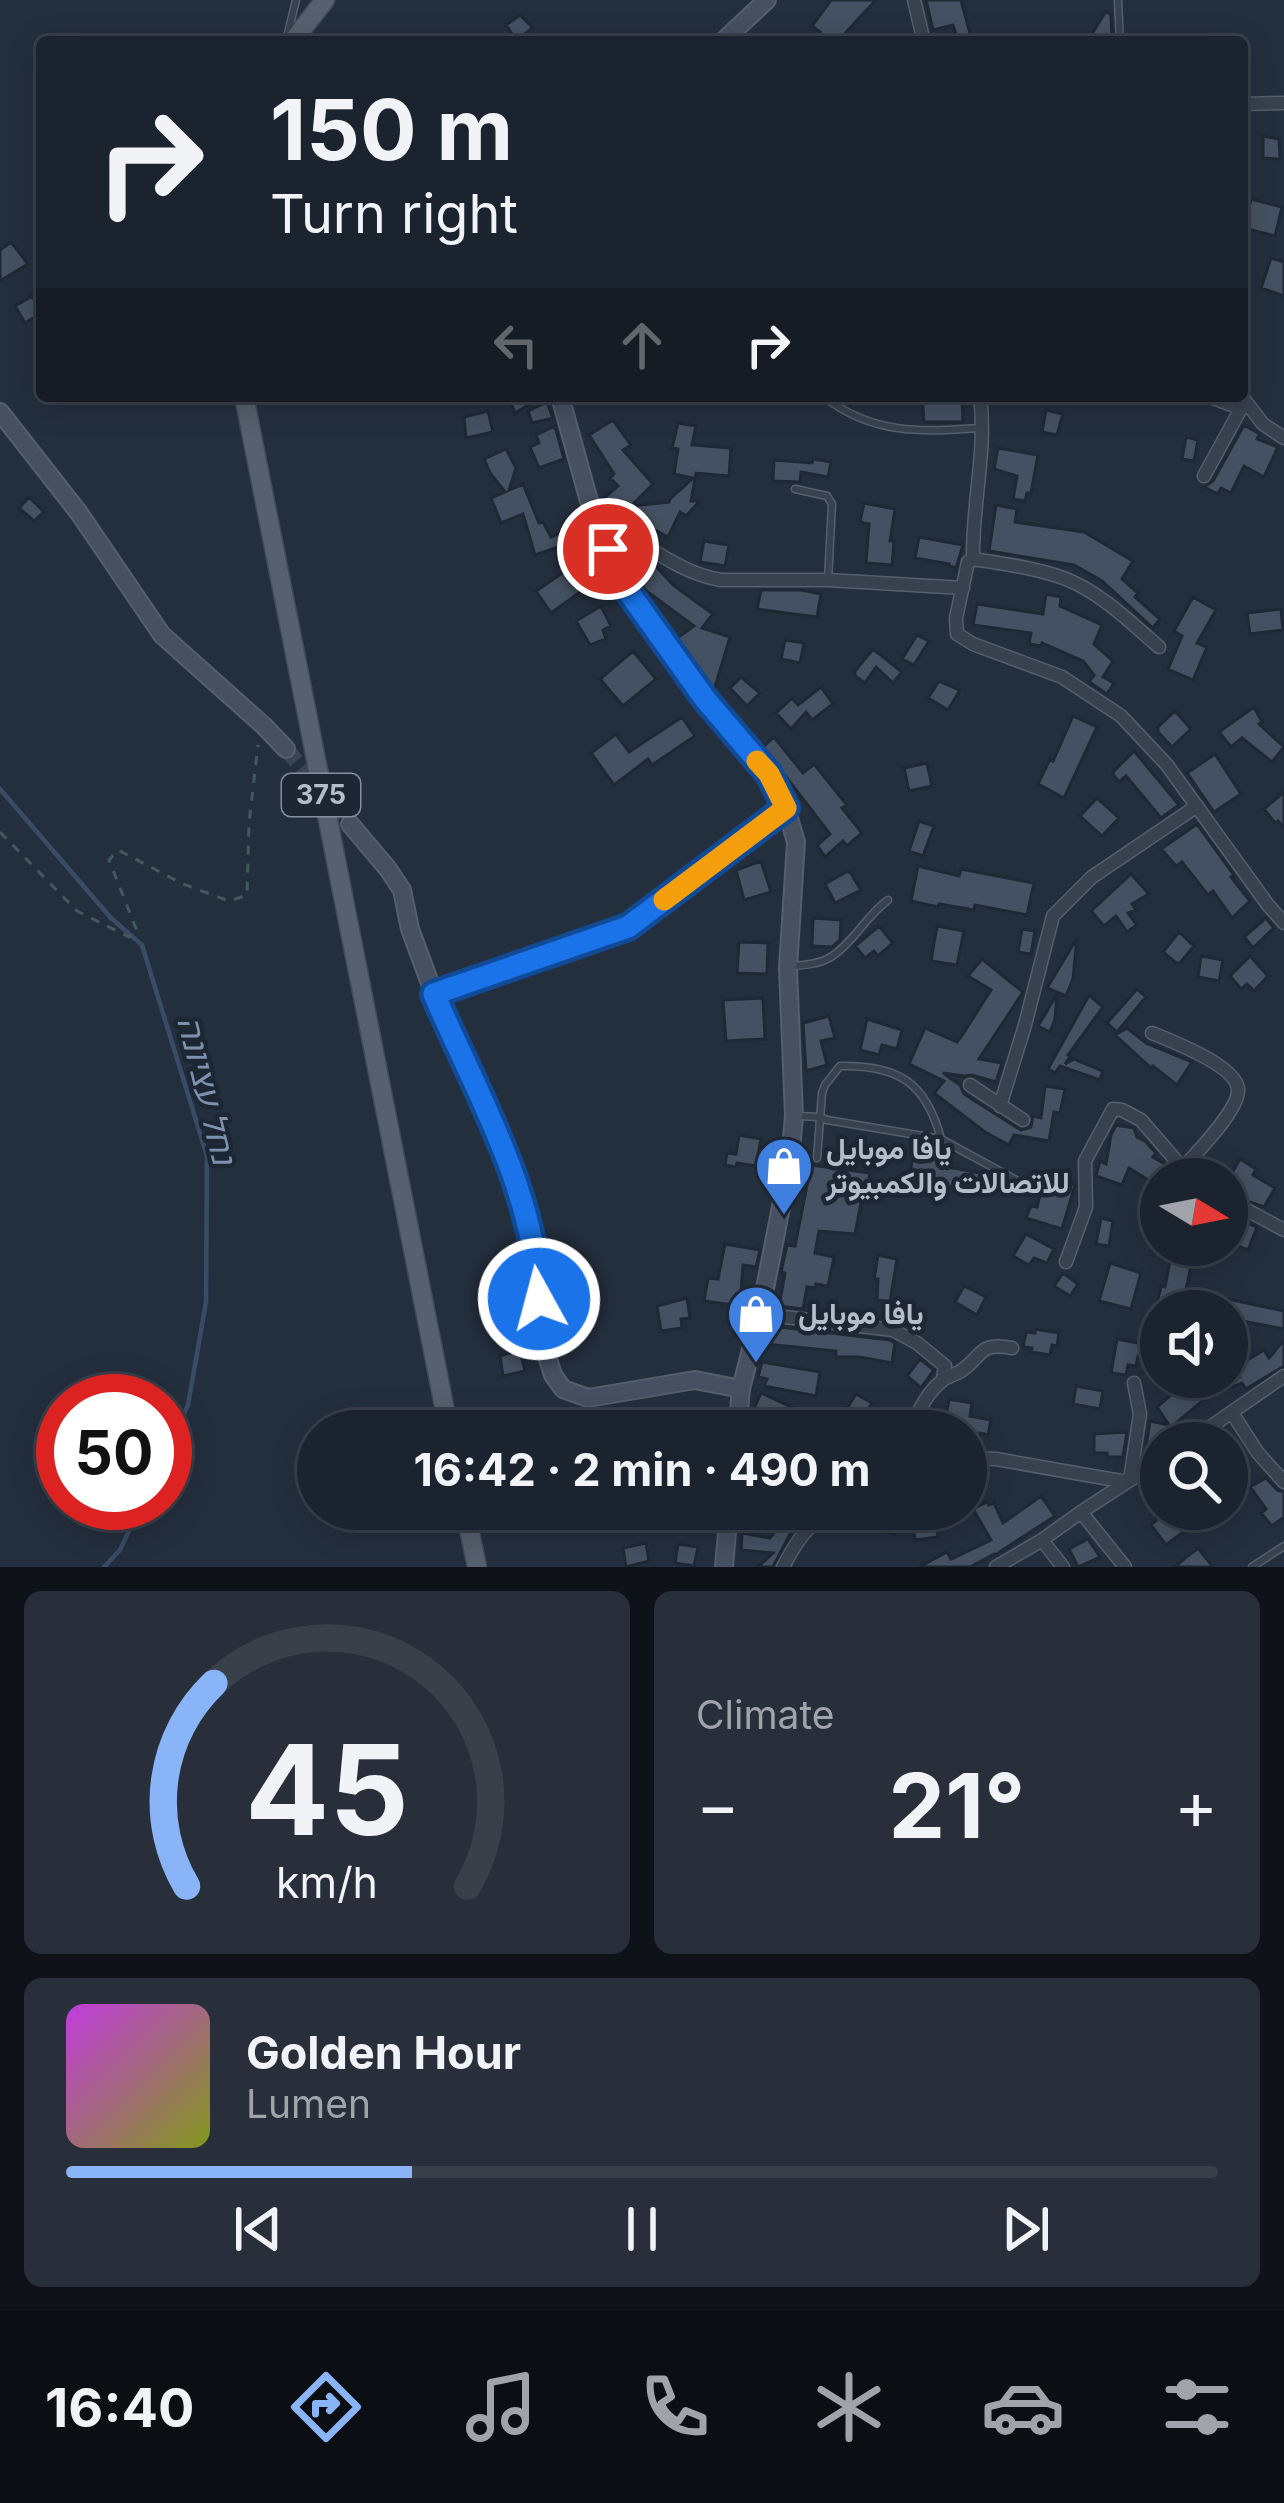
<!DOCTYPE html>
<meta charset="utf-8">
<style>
body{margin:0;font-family:Inter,Vazirmatn,"Noto Sans Hebrew",sans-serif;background:#282f3a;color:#f1f3f6;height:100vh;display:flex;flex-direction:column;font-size:45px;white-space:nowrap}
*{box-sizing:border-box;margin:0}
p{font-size:39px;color:#a0a4aa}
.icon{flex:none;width:66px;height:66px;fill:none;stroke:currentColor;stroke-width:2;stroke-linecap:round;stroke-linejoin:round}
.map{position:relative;height:1567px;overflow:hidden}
.details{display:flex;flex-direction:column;gap:24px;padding:24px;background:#0f1319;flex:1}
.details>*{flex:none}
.banner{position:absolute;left:36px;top:36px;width:1212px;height:366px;border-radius:12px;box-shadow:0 6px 30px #0003,0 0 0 3px #39404a;background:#1b232e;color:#f1f3f6;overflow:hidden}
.needle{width:78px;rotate:100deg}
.fabs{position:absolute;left:1140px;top:1158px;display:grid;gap:24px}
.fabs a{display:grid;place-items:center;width:108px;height:108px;border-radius:50%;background:#1b232e;box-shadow:0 6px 30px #0003,0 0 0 3px #39404a;font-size:60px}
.speed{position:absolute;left:36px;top:1374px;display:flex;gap:24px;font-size:60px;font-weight:700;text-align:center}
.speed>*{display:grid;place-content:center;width:156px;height:156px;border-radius:50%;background:#1b232e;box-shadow:0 6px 30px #0003,0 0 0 3px #39404a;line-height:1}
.speed .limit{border:18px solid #d22;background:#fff;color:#111}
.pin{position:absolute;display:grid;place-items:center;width:102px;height:102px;color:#fff;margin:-51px;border:6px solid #fff;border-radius:50%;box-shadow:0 3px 12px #0007}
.me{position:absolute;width:132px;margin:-66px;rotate:353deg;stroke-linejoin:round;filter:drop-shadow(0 0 9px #0008)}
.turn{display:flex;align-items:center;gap:42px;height:252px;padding:0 36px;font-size:54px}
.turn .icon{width:156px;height:156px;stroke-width:2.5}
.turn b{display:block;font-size:84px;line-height:102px}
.lanes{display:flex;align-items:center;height:114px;padding:0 36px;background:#0003;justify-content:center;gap:60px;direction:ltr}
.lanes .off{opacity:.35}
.big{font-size:90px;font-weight:700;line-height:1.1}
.details .widget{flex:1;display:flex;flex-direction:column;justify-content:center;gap:18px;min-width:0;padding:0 42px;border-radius:18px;background:#282f3a}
.details .dial{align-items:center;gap:0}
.dial svg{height:312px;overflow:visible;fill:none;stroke:#39404a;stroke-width:7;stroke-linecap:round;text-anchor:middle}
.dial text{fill:#f1f3f6;stroke:none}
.song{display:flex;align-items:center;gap:36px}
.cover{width:144px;height:144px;border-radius:18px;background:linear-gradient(135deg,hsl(290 70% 55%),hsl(70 70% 35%))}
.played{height:12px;border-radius:6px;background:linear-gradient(90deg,#8ab4f8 30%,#39404a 30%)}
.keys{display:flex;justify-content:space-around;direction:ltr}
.heat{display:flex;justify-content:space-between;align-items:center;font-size:66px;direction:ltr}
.details .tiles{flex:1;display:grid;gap:24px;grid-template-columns:1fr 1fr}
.widget:last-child{grid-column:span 2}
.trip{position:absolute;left:297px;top:1410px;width:690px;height:120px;border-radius:60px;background:#1b232e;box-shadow:0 6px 30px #0003,0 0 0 3px #39404a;font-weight:700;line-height:120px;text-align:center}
.tab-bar{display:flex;height:192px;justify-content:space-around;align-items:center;background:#0b0e12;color:#a0a4aa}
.tab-bar .icon{width:84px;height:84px}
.tab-bar .selected{color:#8ab4f8}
.tab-bar b{font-size:54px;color:#f1f3f6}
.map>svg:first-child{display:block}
</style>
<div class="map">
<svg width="1284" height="1567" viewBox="0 0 1284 1567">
<rect width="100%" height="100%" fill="#242f3e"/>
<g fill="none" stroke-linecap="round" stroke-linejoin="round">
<path stroke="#394c67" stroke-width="4.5" d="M0 789 111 918 142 945 207 1156 206 1302 188 1405 165 1454
M104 1567 120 1550 142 1503"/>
</g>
<path fill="#455162" stroke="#1f2835" stroke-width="3" d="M831 0H876L837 42H810L820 32 812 26Z
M926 0H961L971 37 958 41 953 25 933 30Z
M1106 11 1111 15 1112 42H1104L1092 34Z
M520 15 533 28 516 40 506 25Z
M1263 136 1279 139 1280 159 1263 158Z
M1251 199 1282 207 1275 236 1244 228Z
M11 242 28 264 0 281V250Z
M1271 258 1284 262V296L1261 288Z
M32 296 42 313 25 323 15 306Z
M508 396H543L515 413Z
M922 396H962L963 422H924Z
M547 402 553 418 532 423 528 411Z
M1046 410 1063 414 1057 435 1042 432Z
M488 411 493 432 466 438 464 417Z
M613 420 631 445 623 450 653 484 631 506 669 502 670 499 693 478 674 474 678 449 672 448 678 423 696 426 692 445 731 448 729 476 696 473 691 501H700L686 516 680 512 668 537 626 514 620 519 605 511 602 500 618 486 610 478 614 474 589 435Z
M1244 425 1260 434 1257 439 1278 447 1264 477 1244 466 1231 493 1221 488 1218 494 1204 487 1213 481Z
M555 426 564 459 539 468 530 447 539 443 536 435Z
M1186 437 1198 440 1194 461 1182 459Z
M998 448 1038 455 1031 493H1027L1025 501 1013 499 1017 476 994 469Z
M506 449 516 468 509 490 523 484 539 523 543 522 551 537 567 530 570 543 535 555 523 514 501 523 491 498 505 492 490 473 484 459Z
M813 459 831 462 828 477 801 472 800 482 773 481 774 460 812 463Z
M29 497 44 512 34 521 19 508Z
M864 503 895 509 890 541H894L892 565 866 563 869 524 860 522Z
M996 505 1017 509 1015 522 1084 532 1133 561 1122 579 1138 593 1135 597 1160 619 1153 628 1102 581 1074 565 989 551Z
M919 537 963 545 956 568 949 566V564L915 558Z
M704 541 729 545 725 566 700 562Z
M653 563 673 585 713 614 702 628 730 637 715 687 711 686 677 638 694 626 645 590 637 577Z
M571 567 586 588 551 613 536 591Z
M761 590H801L821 594 817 617 757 609Z
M1046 594 1061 597 1060 606 1102 625 1094 644 1113 661 1103 677 1114 683 1107 694 1089 682 1094 675 1083 661 1042 643 1041 646 1029 644 1031 633 973 625 977 604 1043 614Z
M1193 597 1216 610 1197 643 1207 647 1193 680 1168 669 1182 636 1174 631Z
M601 606 611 626 603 630 606 639 590 645 576 621Z
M1281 609 1283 630 1250 634 1247 613Z
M917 635 929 641 914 665 902 659Z
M785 640 804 643 800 663 781 659Z
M873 649 902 672 893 683 876 667 865 683 855 676V671Z
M633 651 656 679 623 706 600 679Z
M741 677 760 693 747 706 730 688Z
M939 681 960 690 948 710 928 698Z
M821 687 833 704 812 720 806 712 791 729 776 713 792 698 798 705Z
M1254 707 1262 722 1259 724 1284 747 1272 762 1242 738 1231 747 1219 732Z
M1175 711 1191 729 1172 747 1158 732V727Z
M1073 716 1097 727 1064 798 1038 784 1050 759 1053 761Z
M682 717 695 736 652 765 648 759 614 785 591 753 616 734 629 752Z
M774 737 803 773 814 764 847 805 842 808 862 833 847 846 843 841 825 857 817 845 830 834 763 747Z
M1134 751 1179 805 1161 818 1126 776 1119 782 1112 773Z
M1215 754 1241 794 1214 812 1187 773Z
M927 763 932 786 909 791 904 768Z
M1284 792V828L1278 821 1275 823 1264 809Z
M1097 798 1119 818 1102 836 1080 816Z
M919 821 934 826 923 856 909 851Z
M1197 824 1234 875 1231 877 1250 901 1232 918 1213 891 1208 895 1182 862 1176 866 1161 849Z
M761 861 771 892 744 900 736 870Z
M918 866 959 876 961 869 1034 883 1027 915 975 905 974 910 939 904 938 907 911 901Z
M846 872H850L861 890 835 903 825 884Z
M1131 874 1149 894 1132 904 1136 910 1128 913 1137 925 1127 932 1116 916 1104 926 1091 911Z
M813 918 841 920 840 940 832 947 812 946Z
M1266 918 1274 928 1253 948 1244 937Z
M879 926 893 943 878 956 874 951 865 958 855 946Z
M937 926 964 931 957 965 931 961Z
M1022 929 1035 931 1031 954 1018 952Z
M1179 932 1194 946 1180 963H1176L1163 952Z
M1077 938 1073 979 1066 996 1047 988Z
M739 942 768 943 767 974 737 973Z
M1201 956 1223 960 1219 981 1198 977Z
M1250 956 1268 976 1254 991 1247 984 1241 989 1230 976Z
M982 959 1023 992 979 1059 1002 1063 996 1082 972 1075 964 1076 943 1073 960 1085 964 1094 1021 1130 1031 1127 1033 1116 1041 1118 1045 1086 1065 1089 1060 1113 1054 1112 1049 1141 1014 1135 1009 1145 985 1132 934 1093 944 1081 909 1064 925 1028 957 1042 961 1037 991 990 968 976Z
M1137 989 1146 997 1117 1032 1107 1023Z
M1057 994 1055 1019 1050 1032 1038 1026Z
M1089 995 1103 1007 1068 1055 1071 1056 1065 1064 1074 1059 1103 1071 1100 1080 1060 1066 1055 1073 1048 1069Z
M763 998 765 1039 726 1041 723 1000Z
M829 1016 835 1038 821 1041 827 1065 806 1071 803 1023Z
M867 1019 902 1030 897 1049 882 1045 879 1055 860 1050Z
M1127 1028 1146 1043 1192 1062 1177 1085 1153 1066 1151 1068 1115 1035Z
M1116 1125 1134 1128 1137 1137 1145 1141 1156 1153 1153 1157 1165 1164 1153 1183 1129 1168 1122 1185 1096 1176 1100 1161 1106 1164 1111 1135Z
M739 1135 761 1139 756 1166 737 1163 736 1167 725 1165 727 1153 736 1154Z
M914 1151 944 1156 943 1166 980 1173 976 1192 909 1178Z
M1240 1159 1256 1169 1253 1175 1275 1188 1264 1207 1227 1194V1181Z
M811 1165 870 1173 866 1199 862 1198 855 1234 819 1231 815 1253 834 1257 828 1286 816 1284 815 1288 807 1287 803 1309 779 1306 785 1273 781 1272 787 1245 795 1246Z
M1046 1171 1062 1176 1059 1180 1075 1185 1062 1229 1026 1218 1031 1206 1037 1207Z
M1227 1215 1257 1227 1248 1250 1227 1242Z
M1101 1218 1113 1221 1109 1246 1096 1244Z
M1026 1234 1054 1249 1047 1263 1034 1258 1029 1265 1013 1256Z
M725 1244 760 1250 756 1267 743 1265 740 1306 704 1301 708 1278 718 1279Z
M1173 1245H1188L1186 1255 1193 1256 1186 1290 1284 1311V1329L1227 1318V1311H1161V1363L1138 1356 1136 1366 1128 1365 1126 1375 1111 1373 1117 1339 1144 1344 1149 1330 1151 1331 1161 1286 1165 1287Z
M878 1255 897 1259 890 1302 877 1300 878 1279H874Z
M1110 1263 1141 1273 1131 1309 1099 1301Z
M1063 1273 1078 1284 1070 1296 1054 1286Z
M964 1286 986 1297 977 1315 955 1302Z
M687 1298 690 1318 681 1319 682 1328 661 1331 657 1306Z
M771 1326 890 1340 895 1343 892 1363 860 1357H836V1351L766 1344Z
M1035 1329 1059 1333 1057 1346 1052 1345 1050 1355 1031 1352 1032 1348 1023 1347 1026 1332 1035 1333Z
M1284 1340V1366L1246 1389 1242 1383 1207 1397 1163 1434 1162 1443H1151L1149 1454 1145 1453 1150 1421 1169 1425 1157 1407 1173 1393 1168 1388V1383L1176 1378H1180L1186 1384 1200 1377H1239L1234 1368 1264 1350 1269 1358Z
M520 1350 525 1371 503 1376 500 1356Z
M920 1359 934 1370 921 1388 907 1376Z
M762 1362 820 1372 816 1396 764 1386 767 1379 758 1377Z
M1076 1386 1103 1391 1100 1409 1073 1404Z
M761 1393 802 1412 794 1430 782 1424 779 1431H750L752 1413Z
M856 1394 872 1403 862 1419 846 1410Z
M949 1399 972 1403 970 1416 991 1420 988 1435 980 1433 977 1446 966 1444V1431L922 1429 933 1407 946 1415Z
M1127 1432 1123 1457H1107V1453H1094V1434Z
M1227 1432 1244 1460 1227 1472Z
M1266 1478 1277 1490 1284 1492V1517L1272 1526 1261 1513 1266 1509 1250 1487Z
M1161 1490V1509H1174L1180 1517 1193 1509H1213L1218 1521 1201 1529 1198 1521 1166 1545 1151 1525 1161 1516 1147 1502Z
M1041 1496 1055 1516 995 1555 994 1554 970 1567H919L947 1552 951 1559 991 1540 973 1509 987 1502 989 1505 994 1503 1003 1523Z
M778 1509H812L790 1534 773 1567H758L773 1553 741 1550 742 1533 770 1538 786 1517Z
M879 1512 898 1515 895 1534 884 1532V1528L876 1526Z
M936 1521 938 1537 915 1540 913 1526Z
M1088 1539 1100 1557 1078 1567 1069 1549Z
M646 1543 649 1561 626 1567 623 1548Z
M678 1544 698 1547 694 1566 675 1563Z
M1198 1548 1213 1567H1174Z"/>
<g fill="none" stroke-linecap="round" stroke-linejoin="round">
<path stroke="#3a4453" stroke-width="16" stroke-dasharray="16 8" stroke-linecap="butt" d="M286 749 350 824"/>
<g stroke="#565f6c" stroke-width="9">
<path id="service" d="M1118 0 1120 42
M287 37 296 0
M823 396C872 435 921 432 981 428
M795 489 827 496 832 504 828 580
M792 966C805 965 819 964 831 957 853 943 866 916 888 900
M437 993 628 927 782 811
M798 1116 820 1117 827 1120 941 1139 1016 1180
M817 1158 822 1093 825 1085 840 1066C898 1065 926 1082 941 1139
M1252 1567 1284 1546"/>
</g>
<g stroke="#565f6c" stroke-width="15">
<path id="minor" d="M914 0 924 42
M1242 104 1284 103
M980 396C987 451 972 504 973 559L968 562 956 618 957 634 973 644 1062 677 1121 716 1167 765 1268 905 1284 923
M1208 396 1242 409
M1243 398 1263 424 1284 438
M1204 476 1244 403
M595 518C639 536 673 572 721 580H828L963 588
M973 559C1004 564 1037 568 1066 579 1101 593 1130 622 1159 647
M1152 1033C1172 1041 1236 1066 1238 1089 1240 1109 1197 1152 1184 1167
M970 1085 1023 1120
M1000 1106 1025 1025 1053 916 1092 877 1197 806
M1227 1204 1247 1210 1284 1230
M1066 1262 1086 1207 1085 1161 1113 1109 1122 1110 1141 1120 1192 1179
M760 1314 893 1330 917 1343 945 1366 943 1379
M1232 1413 1258 1453 1284 1482
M910 1431C917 1413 927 1392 943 1380 947 1377 956 1374 961 1371 984 1355 978 1342 1012 1348
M1187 1443 1284 1376
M966 1458 996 1459 1121 1481 1129 1480
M1130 1480 1140 1414 1134 1383
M1081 1512 1125 1567
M1042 1540 1063 1567
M783 1567C796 1542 811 1518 838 1509
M996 1567 1042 1540 1081 1512 1161 1460"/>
</g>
<g stroke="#565f6c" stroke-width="20">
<path id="secondary" d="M722 42 767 0
M560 396 592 512 619 580 705 699 769 774 786 808 796 842 788 968 794 1116 790 1161 760 1314 741 1389
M0 412 79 513 162 635 264 726 286 749
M350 824 388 869 402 890 410 929 434 994 490 1120 519 1194 537 1261 541 1336 553 1375 563 1389 588 1398 695 1380 741 1389 737 1431
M724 1567 729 1509"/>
</g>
<g stroke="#414a57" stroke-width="21">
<path id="primary" d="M292 42 325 0
M244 396 449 1431
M465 1509 477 1567"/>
</g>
<path stroke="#44595c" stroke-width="3" stroke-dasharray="9 9" stroke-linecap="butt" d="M0 832 77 911 129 937 137 931 109 860 118 850 183 884 229 901 247 895 249 823 258 745"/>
<use href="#service" stroke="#38414e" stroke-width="6"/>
<use href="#minor" stroke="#38414e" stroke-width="12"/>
<use href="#secondary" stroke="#465061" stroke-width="16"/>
<use href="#primary" stroke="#56606e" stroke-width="18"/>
</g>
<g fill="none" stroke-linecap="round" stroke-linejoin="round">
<g stroke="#114b97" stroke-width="30">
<path id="route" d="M539 1299C535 1191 476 1092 434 994L628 927 786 808 769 774 705 699 620 580 608 549"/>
</g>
<use href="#route" stroke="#1a73e8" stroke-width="21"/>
<path stroke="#f59e0b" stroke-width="21" d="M664 900 786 808 769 774 757 761"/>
</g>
<defs>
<g id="shop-pin" transform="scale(3)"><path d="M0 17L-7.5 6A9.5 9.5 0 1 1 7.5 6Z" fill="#3f7fe0" stroke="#1d2633"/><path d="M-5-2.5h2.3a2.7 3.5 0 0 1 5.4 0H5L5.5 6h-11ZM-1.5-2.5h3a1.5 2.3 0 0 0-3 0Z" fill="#fff"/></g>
</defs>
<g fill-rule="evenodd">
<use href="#shop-pin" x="784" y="1166"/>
<use href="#shop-pin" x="756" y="1314"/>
</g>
<g text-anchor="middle" stroke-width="9" stroke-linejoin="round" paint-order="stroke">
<rect fill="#1d2633" stroke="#878f9c" stroke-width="3" x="282" y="774" width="78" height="42" rx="9"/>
<g font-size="27" font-weight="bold" fill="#b4bcc9">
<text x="321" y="804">375</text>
</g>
<g font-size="30" font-weight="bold" fill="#b4bcc9" stroke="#1d2633" text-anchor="start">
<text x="826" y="1159">يافا موبايل<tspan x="826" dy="34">للاتصالات والكمبيوتر</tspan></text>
<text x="798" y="1324">يافا موبايل</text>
</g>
<g font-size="33" font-style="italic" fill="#7c92b1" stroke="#1d2633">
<text transform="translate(207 1090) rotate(76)" y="12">נחל עציונה</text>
</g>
</g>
</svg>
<div class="fabs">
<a><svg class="needle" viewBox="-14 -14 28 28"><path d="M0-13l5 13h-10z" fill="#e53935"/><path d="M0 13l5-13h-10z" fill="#a0a4aa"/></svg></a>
<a><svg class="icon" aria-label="sound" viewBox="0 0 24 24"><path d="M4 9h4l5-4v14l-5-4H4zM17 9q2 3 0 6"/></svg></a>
<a><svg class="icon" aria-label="search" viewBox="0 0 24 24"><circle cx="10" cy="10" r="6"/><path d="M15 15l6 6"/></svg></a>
</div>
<div class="speed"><div class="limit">50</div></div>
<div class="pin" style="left:608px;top:549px;background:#d93025"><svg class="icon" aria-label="arrive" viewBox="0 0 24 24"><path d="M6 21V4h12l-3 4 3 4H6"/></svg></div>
<svg class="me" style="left:539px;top:1299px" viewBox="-20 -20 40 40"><circle r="17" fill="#1a73e8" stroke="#fff" stroke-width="3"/><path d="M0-11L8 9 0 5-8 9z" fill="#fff"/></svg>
<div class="trip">16:42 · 2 min · 490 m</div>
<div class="banner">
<div class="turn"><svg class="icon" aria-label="right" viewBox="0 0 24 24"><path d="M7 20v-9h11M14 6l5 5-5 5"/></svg><div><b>150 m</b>Turn right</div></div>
<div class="lanes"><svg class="icon off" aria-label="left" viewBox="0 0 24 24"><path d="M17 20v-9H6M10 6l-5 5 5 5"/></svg><svg class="icon off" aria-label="ahead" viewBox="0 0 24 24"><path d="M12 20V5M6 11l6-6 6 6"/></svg><svg class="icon" aria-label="right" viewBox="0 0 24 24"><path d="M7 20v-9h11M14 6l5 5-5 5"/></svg></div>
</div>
</div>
<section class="details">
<div class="tiles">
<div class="widget dial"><svg viewBox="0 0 100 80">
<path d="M14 69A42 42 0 1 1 86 69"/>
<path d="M14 69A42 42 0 0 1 21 17" stroke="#8ab4f8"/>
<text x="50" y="56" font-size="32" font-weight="700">45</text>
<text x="50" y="72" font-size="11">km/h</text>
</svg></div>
<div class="widget"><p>Climate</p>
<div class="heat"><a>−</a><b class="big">21°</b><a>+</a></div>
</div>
<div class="widget">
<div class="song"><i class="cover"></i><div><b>Golden Hour</b><p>Lumen</p></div></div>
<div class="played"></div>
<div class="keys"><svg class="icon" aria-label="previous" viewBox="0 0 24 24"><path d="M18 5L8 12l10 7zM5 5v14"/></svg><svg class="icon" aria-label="pause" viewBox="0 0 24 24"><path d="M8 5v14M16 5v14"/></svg><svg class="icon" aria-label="next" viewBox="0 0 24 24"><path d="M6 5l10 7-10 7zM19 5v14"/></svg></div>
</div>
</div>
</section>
<nav class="tab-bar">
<b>16:40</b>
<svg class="icon selected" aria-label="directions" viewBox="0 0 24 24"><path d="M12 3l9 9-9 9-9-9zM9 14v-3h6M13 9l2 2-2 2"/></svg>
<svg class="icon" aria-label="music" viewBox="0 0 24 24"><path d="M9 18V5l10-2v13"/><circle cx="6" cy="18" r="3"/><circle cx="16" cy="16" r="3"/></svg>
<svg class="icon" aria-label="phone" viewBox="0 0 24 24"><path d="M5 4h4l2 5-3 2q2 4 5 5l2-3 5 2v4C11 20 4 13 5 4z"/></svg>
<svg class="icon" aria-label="climate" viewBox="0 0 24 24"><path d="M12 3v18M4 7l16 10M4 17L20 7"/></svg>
<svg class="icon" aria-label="car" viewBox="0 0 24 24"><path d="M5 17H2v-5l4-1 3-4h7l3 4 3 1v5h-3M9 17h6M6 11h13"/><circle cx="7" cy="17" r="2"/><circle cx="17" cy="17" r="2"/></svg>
<svg class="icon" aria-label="filters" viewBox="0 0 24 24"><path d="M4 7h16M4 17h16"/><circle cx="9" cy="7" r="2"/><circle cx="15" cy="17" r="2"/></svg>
</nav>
